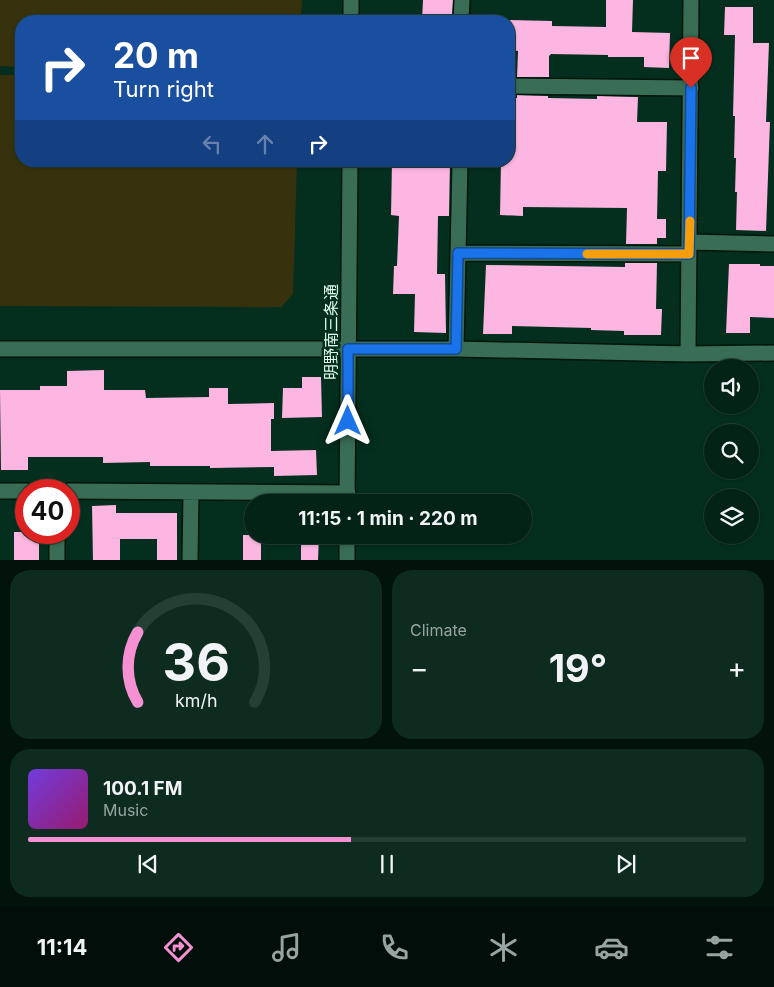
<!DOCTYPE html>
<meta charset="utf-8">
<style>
body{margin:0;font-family:Inter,"Noto Sans JP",sans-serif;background:#0d2b1f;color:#f1f3f6;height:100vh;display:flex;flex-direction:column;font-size:19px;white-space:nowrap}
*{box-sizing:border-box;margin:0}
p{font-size:16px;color:#97a4a1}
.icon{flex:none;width:28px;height:28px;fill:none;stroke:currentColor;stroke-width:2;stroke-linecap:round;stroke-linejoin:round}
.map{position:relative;height:560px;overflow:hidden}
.panel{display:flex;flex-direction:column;gap:10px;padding:10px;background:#02130c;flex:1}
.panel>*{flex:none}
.banner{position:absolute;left:15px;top:15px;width:500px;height:152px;border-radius:20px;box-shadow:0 1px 4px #0004,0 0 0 1px #244035;background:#1a4fa0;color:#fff;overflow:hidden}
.tools{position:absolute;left:704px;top:359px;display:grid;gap:10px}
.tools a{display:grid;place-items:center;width:55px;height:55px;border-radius:50%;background:#032316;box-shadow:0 1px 4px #0004,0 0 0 1px #244035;font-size:25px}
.speed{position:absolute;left:15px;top:479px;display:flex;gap:10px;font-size:25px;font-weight:700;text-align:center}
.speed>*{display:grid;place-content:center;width:65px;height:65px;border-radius:50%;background:#032316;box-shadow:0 1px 4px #0004,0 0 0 1px #244035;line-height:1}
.speed .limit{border:8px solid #d22;background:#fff;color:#111}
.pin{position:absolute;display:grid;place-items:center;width:42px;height:42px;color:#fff;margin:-51px -21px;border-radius:50% 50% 50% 0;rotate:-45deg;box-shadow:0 0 5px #0007}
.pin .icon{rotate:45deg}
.me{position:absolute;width:55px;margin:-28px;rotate:0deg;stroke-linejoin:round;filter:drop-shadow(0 0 4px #0008)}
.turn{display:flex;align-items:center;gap:18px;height:105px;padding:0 15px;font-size:22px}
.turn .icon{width:65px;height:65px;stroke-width:2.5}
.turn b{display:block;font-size:35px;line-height:42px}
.lanes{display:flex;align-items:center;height:48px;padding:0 15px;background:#0003;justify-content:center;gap:25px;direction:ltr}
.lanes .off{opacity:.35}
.big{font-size:38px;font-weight:700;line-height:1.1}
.panel .card{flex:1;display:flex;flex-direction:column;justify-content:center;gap:8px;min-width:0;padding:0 18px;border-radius:20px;background:#0d2b1f}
.panel .dial{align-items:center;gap:0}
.dial svg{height:130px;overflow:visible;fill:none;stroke:#244035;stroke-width:7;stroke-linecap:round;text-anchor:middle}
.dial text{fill:#f1f3f6;stroke:none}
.song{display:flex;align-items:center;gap:15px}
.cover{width:60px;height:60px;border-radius:8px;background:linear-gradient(135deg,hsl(260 70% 55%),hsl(320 70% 35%))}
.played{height:5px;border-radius:2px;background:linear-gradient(90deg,#f591d2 45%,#244035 45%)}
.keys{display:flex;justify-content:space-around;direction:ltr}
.heat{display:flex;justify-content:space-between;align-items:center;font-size:28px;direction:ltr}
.panel .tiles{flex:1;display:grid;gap:10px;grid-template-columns:1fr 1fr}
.card:last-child{grid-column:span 2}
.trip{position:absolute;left:244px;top:494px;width:288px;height:50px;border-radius:25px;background:#032316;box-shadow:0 1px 4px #0004,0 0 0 1px #244035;font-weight:700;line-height:50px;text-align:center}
.dock{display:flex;height:80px;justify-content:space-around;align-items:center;background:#010e09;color:#97a4a1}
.dock .icon{width:35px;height:35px}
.dock .on{color:#f591d2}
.dock b{font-size:22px;color:#f1f3f6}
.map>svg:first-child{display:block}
</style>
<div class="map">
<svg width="774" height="560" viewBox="0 0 774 560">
<rect width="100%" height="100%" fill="#042f1e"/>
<path fill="#37320d" d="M0 0H302L301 21H21V67L0 66Z
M0 75H21V161H297L293 294 281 307 0 306Z"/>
<path fill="#fcb6e1" d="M423 0H453L452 21H422Z
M606 0H633L632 32 670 33 669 68 644 67V57H608V55L551 54 549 56V77H517L518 51 509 50V20L552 21V26L606 27Z
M725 7H753V43H769L766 122H770L766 231 736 230 737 192H735L736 158H734L735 116H733L735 35H724Z
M517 95 548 96V98L597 99V96L638 97 637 122H667L666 171H658L657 219H666V238H657V244H626L627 208 523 207V216L500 215 501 161H509V98H517Z
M392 161H450L449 216H438L437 274H445L446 333 414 332 415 294H393L394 266H397L399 216 391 215Z
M625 263H657L656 309H662L661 335H624V331L591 330V328L512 326V334H483L486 265 625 267Z
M729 264H760V266H774V318L750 317V333H726Z
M104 370V390H145L146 398 209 397V388H228V404L274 403V419H271V451L316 450 317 475 274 476V467L210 468V466H150V462L103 463V457H28V470H1L0 390H40V386H67V371Z
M302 377H321L322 417 282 418 283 388H302Z
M116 505V513H177V560H157V539H120V560H93L92 506Z
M14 532H39V560H14Z
M243 535H261V560H243Z
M301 535H319L318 560H301Z"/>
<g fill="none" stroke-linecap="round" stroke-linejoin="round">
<g stroke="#001509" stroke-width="18">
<path id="minor" d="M461 21 462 0
M509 86 691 88
M689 242 774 244
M458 253 689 254
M0 349H456L688 354 774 353
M456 349 460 161
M688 354 691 0
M0 491H26
M69 491 348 493
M57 560V532
M190 560 191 492"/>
</g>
<g stroke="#001509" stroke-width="18">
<path id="tertiary" d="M351 21V0
M347 502 350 161
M347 560V535"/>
</g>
<use href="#minor" stroke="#396d55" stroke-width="15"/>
<use href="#tertiary" stroke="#396d55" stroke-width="15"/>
</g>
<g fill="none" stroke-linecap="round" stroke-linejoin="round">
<g stroke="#114b97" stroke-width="12">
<path id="route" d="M348 421V349H456L458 253 689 254 691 88"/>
</g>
<use href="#route" stroke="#1a73e8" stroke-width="9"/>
<path stroke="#f59e0b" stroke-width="9" d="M587 254H689L690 221"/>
</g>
<g text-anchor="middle" stroke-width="5" stroke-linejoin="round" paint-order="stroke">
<g font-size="16" fill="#defaeb" stroke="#042f1e">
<text transform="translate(331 332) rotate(-90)" y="6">明野南三条通</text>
</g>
</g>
</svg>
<div class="tools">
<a><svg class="icon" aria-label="sound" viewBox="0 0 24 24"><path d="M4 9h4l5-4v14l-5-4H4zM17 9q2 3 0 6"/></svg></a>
<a><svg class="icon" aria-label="search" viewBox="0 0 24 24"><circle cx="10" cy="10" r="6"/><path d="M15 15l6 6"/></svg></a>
<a><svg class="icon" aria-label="layers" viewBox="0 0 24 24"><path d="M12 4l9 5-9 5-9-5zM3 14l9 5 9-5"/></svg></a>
</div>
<div class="speed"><div class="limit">40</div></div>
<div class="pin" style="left:691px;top:88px;background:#d93025"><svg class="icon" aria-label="arrive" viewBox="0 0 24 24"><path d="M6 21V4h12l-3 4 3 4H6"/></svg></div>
<svg class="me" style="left:348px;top:421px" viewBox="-20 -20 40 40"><path d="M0-17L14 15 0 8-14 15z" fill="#1a73e8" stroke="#fff" stroke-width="4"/></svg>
<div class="trip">11:15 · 1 min · 220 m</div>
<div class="banner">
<div class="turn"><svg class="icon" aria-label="right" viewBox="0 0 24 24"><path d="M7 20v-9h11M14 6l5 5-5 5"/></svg><div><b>20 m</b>Turn right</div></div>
<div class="lanes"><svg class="icon off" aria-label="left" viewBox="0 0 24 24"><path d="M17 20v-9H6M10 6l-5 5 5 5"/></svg><svg class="icon off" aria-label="ahead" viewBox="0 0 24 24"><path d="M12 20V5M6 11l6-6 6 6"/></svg><svg class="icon" aria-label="right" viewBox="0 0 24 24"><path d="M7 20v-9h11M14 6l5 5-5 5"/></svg></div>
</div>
</div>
<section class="panel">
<div class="tiles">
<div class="card dial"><svg viewBox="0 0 100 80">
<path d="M14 69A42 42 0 1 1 86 69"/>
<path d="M14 69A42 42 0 0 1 14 26" stroke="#f591d2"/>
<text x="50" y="56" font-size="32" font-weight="700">36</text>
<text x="50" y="72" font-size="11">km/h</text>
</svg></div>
<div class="card"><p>Climate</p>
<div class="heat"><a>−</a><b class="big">19°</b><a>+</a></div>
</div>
<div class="card">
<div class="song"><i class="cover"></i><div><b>100.1 FM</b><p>Music</p></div></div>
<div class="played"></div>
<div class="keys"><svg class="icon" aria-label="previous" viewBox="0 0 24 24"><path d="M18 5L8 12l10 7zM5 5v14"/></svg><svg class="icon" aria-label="pause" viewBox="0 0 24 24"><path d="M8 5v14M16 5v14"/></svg><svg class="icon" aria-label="next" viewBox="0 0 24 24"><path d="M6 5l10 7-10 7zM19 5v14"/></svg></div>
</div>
</div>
</section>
<nav class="dock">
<b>11:14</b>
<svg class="icon on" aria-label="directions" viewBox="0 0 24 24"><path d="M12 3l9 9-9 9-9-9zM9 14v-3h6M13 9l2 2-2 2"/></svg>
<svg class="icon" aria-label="music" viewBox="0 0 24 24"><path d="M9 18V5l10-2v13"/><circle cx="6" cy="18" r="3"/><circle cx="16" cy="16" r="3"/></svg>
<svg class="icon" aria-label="phone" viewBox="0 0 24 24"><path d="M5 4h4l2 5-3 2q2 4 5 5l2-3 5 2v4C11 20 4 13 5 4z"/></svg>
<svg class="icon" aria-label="climate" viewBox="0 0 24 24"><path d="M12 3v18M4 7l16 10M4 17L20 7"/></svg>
<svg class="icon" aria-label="car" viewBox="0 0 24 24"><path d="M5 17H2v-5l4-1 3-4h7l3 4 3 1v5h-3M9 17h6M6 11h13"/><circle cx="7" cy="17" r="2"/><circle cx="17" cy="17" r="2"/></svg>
<svg class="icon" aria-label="filters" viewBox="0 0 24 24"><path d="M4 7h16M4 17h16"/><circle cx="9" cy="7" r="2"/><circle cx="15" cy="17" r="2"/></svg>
</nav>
